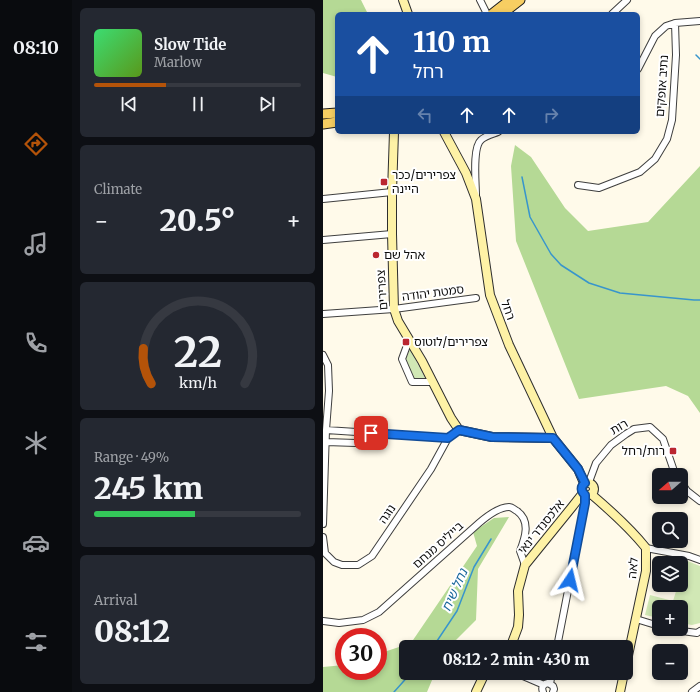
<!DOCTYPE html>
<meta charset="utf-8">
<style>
body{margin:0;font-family:Merriweather,"Noto Sans Hebrew",serif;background:#242831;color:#f1f3f6;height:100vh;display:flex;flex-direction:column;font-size:15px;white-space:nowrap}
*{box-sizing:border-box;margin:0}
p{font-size:13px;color:#9ea1a6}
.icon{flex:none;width:22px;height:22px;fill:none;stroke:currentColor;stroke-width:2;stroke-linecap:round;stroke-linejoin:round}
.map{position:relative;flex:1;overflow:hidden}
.panel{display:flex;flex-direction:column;gap:8px;padding:8px;background:#0d0f14;width:251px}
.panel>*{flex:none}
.guide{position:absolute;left:12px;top:12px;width:305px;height:122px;border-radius:6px;box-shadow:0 2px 6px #0003;background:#1a4fa0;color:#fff;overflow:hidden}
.needle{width:26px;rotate:250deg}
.buttons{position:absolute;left:329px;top:468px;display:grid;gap:8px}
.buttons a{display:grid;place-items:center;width:36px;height:36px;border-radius:6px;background:#171b24;box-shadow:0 2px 6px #0003;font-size:20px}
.speed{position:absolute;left:12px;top:628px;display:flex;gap:8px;font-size:20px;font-weight:700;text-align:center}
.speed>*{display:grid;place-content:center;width:52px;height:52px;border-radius:50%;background:#171b24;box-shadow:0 2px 6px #0003;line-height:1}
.speed .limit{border:6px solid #d22;background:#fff;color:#111}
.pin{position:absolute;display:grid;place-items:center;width:34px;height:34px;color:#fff;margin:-17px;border-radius:8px;box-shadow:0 2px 6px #0006}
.me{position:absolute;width:44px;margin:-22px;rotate:10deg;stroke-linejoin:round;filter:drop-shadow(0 0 3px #0008)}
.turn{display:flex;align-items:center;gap:14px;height:84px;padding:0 12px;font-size:18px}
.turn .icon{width:52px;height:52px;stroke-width:2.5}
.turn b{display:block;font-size:28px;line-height:34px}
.lanes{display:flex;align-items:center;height:38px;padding:0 12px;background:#0003;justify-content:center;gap:20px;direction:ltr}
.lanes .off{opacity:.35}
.big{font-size:30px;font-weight:800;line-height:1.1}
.panel .card{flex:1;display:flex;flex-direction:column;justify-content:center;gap:6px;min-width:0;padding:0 14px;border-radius:6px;background:#242831}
.panel .dial{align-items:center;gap:0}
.dial svg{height:104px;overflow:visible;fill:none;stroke:#363941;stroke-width:7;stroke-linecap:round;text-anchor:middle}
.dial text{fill:#f1f3f6;stroke:none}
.song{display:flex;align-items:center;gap:12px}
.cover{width:48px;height:48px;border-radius:6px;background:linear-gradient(135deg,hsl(140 70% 55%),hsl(90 70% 35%))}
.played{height:4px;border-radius:2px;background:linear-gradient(90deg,#b45309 35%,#363941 35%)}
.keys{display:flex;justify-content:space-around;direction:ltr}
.heat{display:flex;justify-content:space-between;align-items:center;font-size:22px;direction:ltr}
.charge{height:6px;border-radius:3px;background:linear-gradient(90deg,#34c759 49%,#363941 0)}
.trip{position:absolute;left:76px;top:640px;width:234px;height:40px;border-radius:6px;background:#171b24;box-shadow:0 2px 6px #0003;font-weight:800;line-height:40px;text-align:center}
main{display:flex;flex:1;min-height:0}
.tabs{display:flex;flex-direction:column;width:72px;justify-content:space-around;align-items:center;background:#090b0e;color:#9ea1a6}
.tabs .icon{width:28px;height:28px}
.tabs .selected{color:#b45309}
.tabs b{font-size:18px;color:#f1f3f6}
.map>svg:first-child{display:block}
</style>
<main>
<nav class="tabs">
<b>08:10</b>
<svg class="icon selected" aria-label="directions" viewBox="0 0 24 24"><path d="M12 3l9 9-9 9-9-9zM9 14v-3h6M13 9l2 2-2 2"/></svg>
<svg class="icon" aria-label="music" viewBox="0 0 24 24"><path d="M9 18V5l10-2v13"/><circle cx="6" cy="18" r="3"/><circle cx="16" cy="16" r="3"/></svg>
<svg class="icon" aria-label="phone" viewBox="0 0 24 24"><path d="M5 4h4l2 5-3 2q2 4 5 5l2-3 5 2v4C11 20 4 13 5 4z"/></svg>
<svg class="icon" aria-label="climate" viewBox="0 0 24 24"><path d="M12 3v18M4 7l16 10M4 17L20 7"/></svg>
<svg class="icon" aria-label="car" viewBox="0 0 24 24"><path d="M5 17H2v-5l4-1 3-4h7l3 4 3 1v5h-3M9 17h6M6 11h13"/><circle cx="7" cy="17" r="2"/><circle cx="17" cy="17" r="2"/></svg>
<svg class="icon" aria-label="filters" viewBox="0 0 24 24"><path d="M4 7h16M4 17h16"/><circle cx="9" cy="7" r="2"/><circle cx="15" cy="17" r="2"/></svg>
</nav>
<section class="panel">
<div class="card">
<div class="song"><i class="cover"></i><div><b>Slow Tide</b><p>Marlow</p></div></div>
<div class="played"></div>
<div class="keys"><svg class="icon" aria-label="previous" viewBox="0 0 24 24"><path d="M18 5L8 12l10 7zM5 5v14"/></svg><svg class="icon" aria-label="pause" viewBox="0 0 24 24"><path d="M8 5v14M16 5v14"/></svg><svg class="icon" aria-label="next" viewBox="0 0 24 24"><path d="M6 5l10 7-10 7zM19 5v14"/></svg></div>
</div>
<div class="card"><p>Climate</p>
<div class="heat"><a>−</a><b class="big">20.5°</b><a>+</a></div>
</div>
<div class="card dial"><svg viewBox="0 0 100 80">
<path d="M14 69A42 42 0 1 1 86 69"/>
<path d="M14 69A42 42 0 0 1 8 42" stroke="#b45309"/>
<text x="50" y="56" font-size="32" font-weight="700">22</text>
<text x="50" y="72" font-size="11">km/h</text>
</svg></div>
<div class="card"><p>Range · 49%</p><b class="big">245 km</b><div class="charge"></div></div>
<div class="card"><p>Arrival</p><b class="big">08:12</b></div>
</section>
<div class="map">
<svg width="377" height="692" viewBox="0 0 377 692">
<rect width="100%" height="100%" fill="#fffaea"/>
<path fill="#d1e8b5" d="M87 349 102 378H91L83 359Z
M362 560 377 566V623L369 625 358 623V607H336V618L322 615 327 595 350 601 355 585H358V575Z"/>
<path fill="#b5d995" d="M0 0H38L45 14H14V77L0 73Z
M192 145 208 157 242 208 265 231 325 222 377 166V413L365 396 343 386 256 399 193 241 188 166Z
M186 517 155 569 153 620 126 647H83V673H112L104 692H0V667L21 665V671H55V654L88 643 154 546 150 532 171 518Z"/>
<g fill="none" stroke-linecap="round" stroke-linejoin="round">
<path stroke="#3895cc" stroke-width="1.5" d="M373 55 377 59
M199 177 207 217 228 254 238 265 266 283 297 293 371 300H377
M110 647 134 611 151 567 168 539
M71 692 88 673"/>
<g stroke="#3f3f3f" stroke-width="8">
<path id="street" d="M157 0 164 14
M289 14 304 0
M315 69 332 36 343 26 352 23 377 21
M255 185 276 188 317 172 332 159 344 139 349 120 353 55 352 23
M153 195C153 183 149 148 158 140 162 136 170 134 175 132
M0 199 69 192
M0 240 69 234
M0 314 71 309 153 298
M86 340 79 359 89 382H110
M0 355 5 365 6 391 3 430 0 524
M3 430 125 438 136 430
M3 442 33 443 48 433
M266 482 273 463 288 445 303 434 311 429 327 427 340 439 351 471 354 475
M358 482 364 491 377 501
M0 537 2 553 11 562 19 565H35L49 556 108 469 125 438
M323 548 366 556 377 560
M313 619 336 626
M0 621 16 623 40 620 56 612 156 523C163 517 176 507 186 507 189 507 192 510 194 511 208 521 202 538 197 551L202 565
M344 629 374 633 377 631
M234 647 262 503V495
M193 673 221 685
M227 684 229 673
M220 692C218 687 220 684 225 683L230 686 231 689 230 692
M369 692 377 686"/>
</g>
<g stroke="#2e2e2e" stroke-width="10">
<path id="secondary" d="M80 0 85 14
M71 132 69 192V234L71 309 75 321 99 361 128 418 136 430 169 437 230 438
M121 132 143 173 153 199 167 295 186 345 230 438 255 469 261 483
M259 489a6 6 0 1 1 12 0a6 6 0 1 1-12 0Z
M268 494C288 511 307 528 323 548V571L303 665
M185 647 189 643 195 627 196 615 195 591 202 565 249 507 260 493
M153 692 162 673
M297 692 301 673"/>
</g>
<g stroke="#1d1d1d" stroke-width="11">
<path id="primary" d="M169 14 187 0
M179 14 197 0
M0 114 14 113
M0 124 14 122"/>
</g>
<use href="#street" stroke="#fff" stroke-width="6"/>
<use href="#secondary" stroke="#fef2a6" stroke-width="8"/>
<use href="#primary" stroke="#f7ce62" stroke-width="9"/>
</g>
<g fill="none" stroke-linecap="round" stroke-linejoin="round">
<g stroke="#114b97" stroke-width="10">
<path id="route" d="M48 433 125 438 136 430 169 437 230 438 255 469 262 483C257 487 258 491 262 495V503L247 580"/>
</g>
<use href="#route" stroke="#1a73e8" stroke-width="7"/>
</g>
<g fill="#ba2631" stroke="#fff" stroke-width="1.5">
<rect x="57" y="178" width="8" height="8" rx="2"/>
<circle cx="53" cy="255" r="4"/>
<rect x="79" y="338" width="8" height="8" rx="2"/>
<rect x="346" y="447" width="8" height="8" rx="2"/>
</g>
<g text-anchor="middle" stroke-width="4" stroke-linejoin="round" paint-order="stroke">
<g font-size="12" fill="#0c0c0c" stroke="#fff">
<text transform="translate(339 86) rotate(-86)" y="4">נתיב אופקים</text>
<text transform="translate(59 290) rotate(-94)" y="4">צפרירים</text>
<text transform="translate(110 293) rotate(-7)" y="4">סמטת יהודה</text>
<text transform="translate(185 310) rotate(70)" y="4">רחל</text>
<text transform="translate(296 427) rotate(-31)" y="4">רות</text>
<text transform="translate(64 514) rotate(-56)" y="4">נוגה</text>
<text transform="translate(218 527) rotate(-51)" y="4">אלכסנדר ינאי</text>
<text transform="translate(115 545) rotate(-42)" y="4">בייליס מנחם</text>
<text transform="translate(310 568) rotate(-85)" y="4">לאה</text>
</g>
<g font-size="12" fill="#0c0c0c" stroke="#fff" text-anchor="start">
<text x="69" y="179">צפרירים/ככר<tspan x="69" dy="14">היינה</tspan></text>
<text x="61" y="259">אהל שם</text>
<text x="91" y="346">צפרירים/לוטוס</text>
<text x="342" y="455" text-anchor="end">רות/רחל</text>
</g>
<g font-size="13" font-style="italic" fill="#17669b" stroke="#fff">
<text transform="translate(131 590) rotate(-66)" y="5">נחל שיח</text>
</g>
</g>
</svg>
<div class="buttons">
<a><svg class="needle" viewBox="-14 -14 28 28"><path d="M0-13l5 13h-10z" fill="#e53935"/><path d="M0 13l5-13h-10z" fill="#9ea1a6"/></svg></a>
<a><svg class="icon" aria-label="search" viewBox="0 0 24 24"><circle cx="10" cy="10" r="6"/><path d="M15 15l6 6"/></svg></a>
<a><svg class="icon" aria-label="layers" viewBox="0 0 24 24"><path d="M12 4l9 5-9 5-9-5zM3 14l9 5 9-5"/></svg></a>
<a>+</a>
<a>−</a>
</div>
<div class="speed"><div class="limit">30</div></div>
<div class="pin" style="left:48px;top:433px;background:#d93025"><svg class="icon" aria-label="arrive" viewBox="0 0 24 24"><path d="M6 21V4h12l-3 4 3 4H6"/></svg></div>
<svg class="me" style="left:247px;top:580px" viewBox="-20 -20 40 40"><path d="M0-17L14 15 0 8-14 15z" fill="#1a73e8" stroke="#fff" stroke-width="4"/></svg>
<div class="trip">08:12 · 2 min · 430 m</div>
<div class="guide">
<div class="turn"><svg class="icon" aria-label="ahead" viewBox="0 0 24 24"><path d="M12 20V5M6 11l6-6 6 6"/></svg><div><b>110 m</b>רחל</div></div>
<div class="lanes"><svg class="icon off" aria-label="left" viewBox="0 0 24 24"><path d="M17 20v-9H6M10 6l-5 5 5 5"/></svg><svg class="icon" aria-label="ahead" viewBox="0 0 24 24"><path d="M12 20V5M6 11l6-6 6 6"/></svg><svg class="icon" aria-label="ahead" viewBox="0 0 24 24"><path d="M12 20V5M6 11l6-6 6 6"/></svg><svg class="icon off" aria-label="right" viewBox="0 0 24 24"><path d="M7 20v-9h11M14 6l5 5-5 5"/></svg></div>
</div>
</div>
</main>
